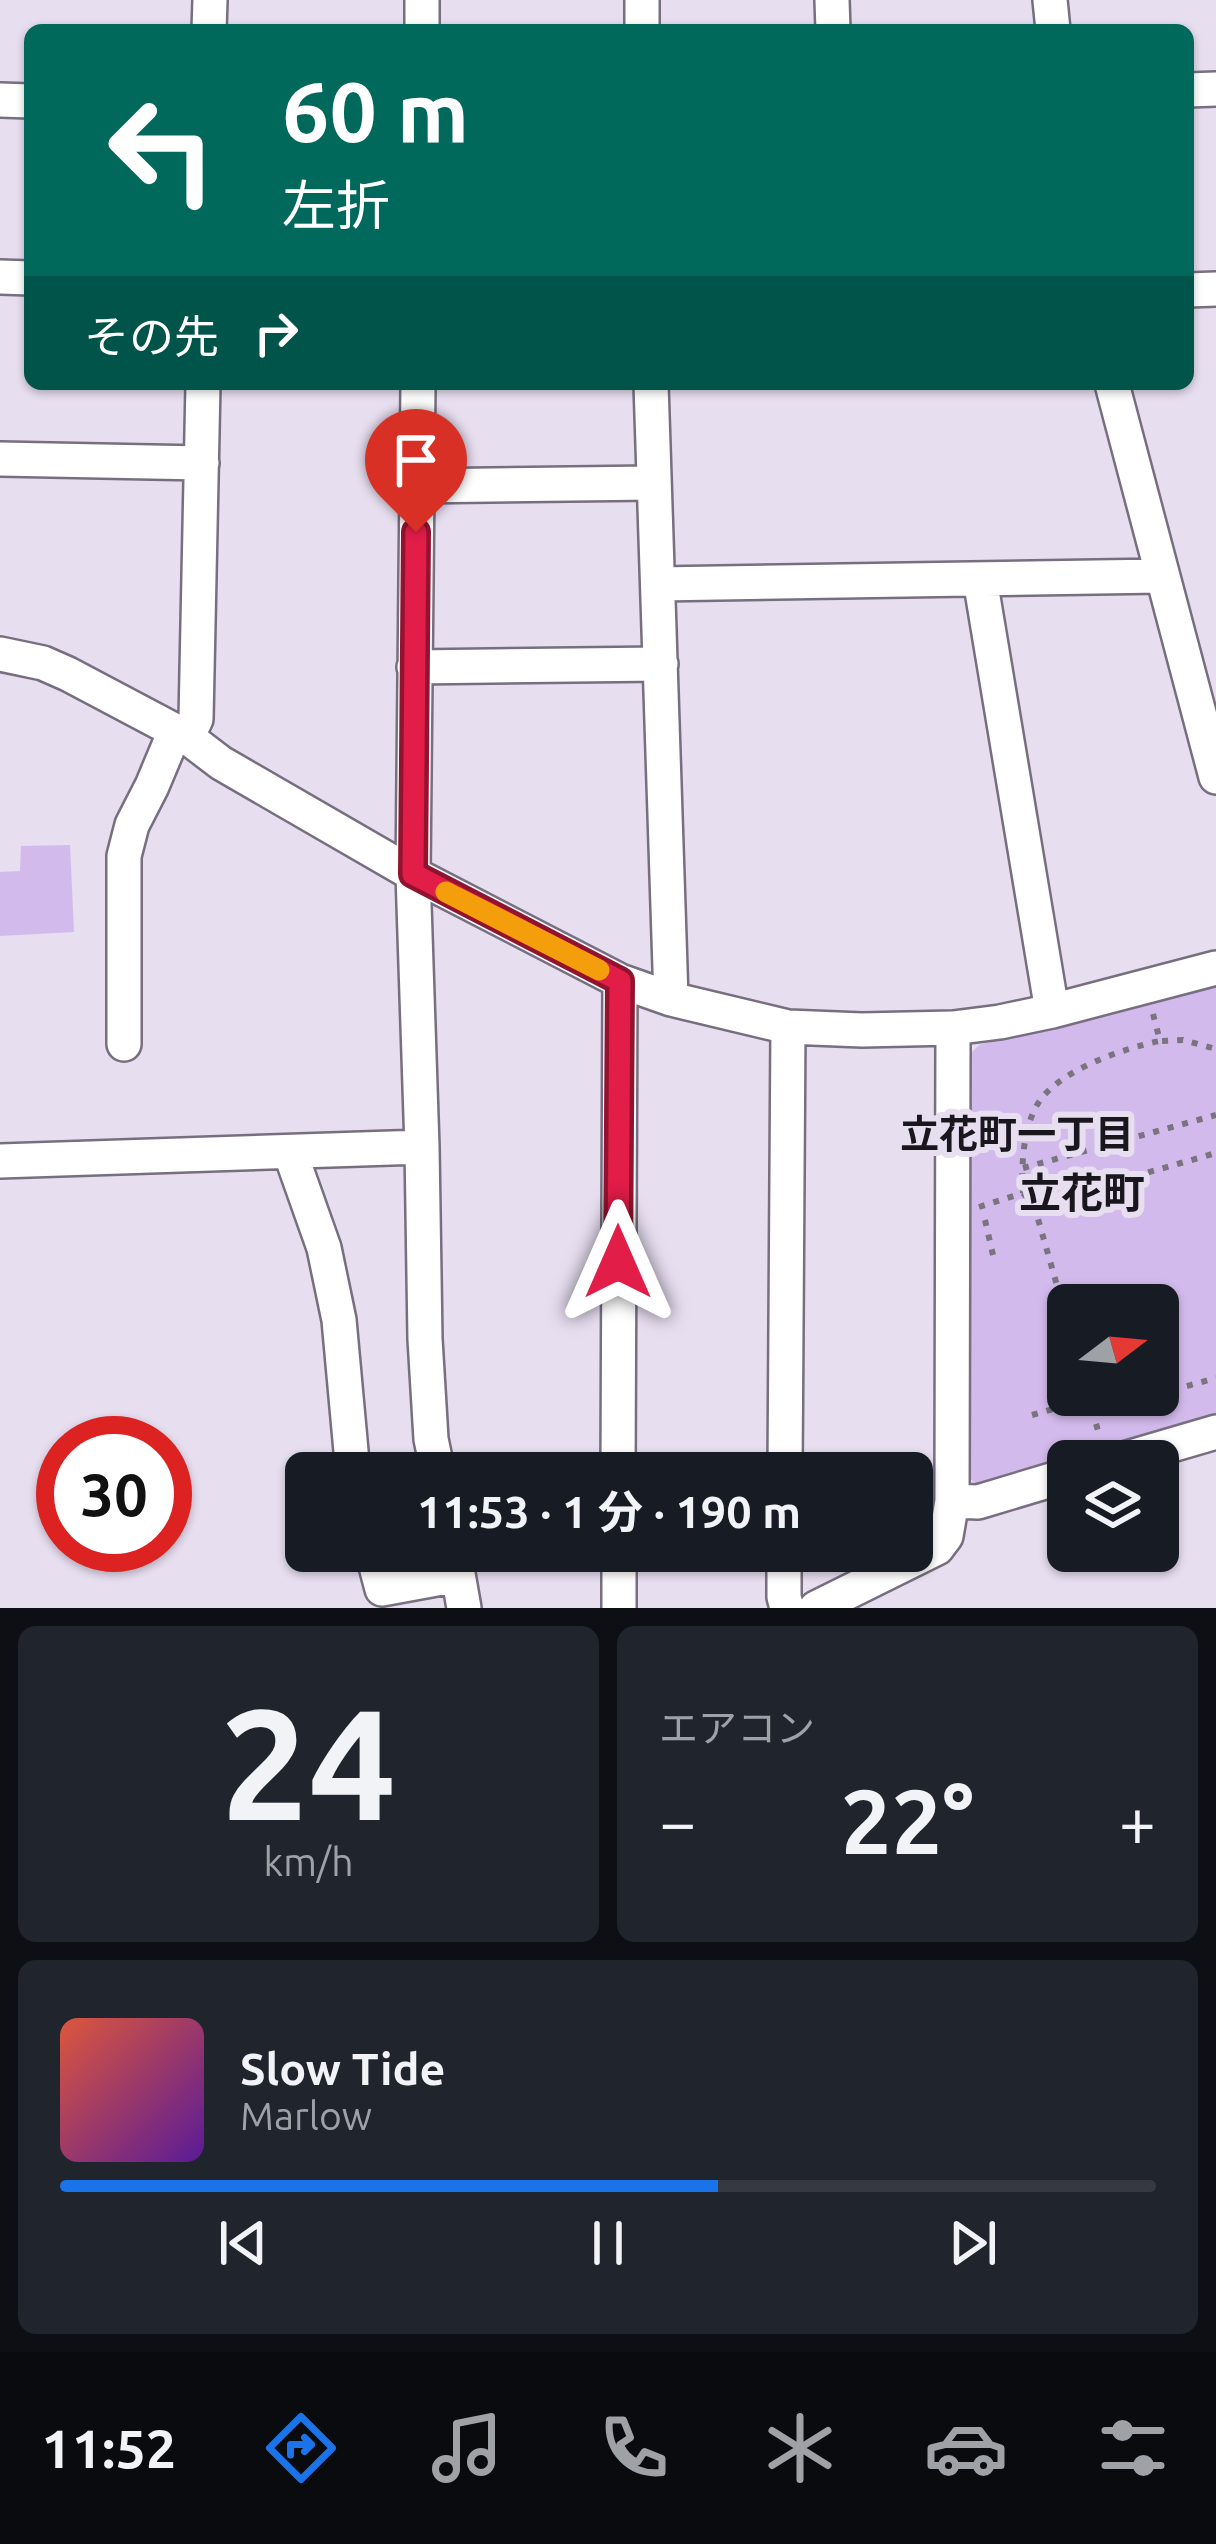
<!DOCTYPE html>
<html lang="ja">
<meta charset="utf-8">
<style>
body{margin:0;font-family:Ubuntu,"Noto Sans JP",sans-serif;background:#20242c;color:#f1f3f6;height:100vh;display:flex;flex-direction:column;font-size:45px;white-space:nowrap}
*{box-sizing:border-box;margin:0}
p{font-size:39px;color:#9ea1a6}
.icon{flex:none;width:66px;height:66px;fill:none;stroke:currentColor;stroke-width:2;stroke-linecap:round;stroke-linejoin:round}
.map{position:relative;height:1608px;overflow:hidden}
.panel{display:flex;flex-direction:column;gap:18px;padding:18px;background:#0d0f14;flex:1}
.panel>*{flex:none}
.top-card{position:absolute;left:24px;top:24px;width:1170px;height:366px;border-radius:18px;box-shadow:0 3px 9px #0004;background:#00695c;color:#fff;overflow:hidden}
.needle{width:78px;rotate:74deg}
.controls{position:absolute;left:1047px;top:1284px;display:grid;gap:24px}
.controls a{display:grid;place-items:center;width:132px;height:132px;border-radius:18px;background:#171b24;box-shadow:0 3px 9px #0004;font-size:60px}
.speed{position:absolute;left:36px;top:1416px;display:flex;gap:24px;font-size:60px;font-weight:700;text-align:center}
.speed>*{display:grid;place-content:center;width:156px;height:156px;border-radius:50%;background:#171b24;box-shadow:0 3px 9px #0004;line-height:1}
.speed .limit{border:18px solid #d22;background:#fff;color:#111}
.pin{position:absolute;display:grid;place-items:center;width:102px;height:102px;color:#fff;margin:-123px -51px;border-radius:50% 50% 50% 0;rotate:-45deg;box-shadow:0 0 12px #0007}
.pin .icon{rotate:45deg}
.me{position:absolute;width:132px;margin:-66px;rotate:0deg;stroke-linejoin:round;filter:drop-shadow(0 0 9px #0008)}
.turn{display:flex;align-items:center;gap:42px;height:252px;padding:0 60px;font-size:54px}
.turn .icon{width:156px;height:156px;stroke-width:2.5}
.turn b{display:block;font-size:84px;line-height:102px}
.then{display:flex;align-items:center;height:114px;padding:0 60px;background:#0003;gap:24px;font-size:45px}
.big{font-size:90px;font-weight:700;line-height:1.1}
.panel .widget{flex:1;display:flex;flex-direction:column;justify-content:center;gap:18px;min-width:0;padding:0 42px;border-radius:18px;background:#20242c}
.panel .dial{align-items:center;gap:0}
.dial b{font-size:156px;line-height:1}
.song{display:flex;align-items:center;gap:36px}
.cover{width:144px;height:144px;border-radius:18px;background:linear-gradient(135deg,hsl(10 70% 55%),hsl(270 70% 35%))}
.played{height:12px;border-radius:6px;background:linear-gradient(90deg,#1a73e8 60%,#363941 60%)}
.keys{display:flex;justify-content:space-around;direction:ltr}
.heat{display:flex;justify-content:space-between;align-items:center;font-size:66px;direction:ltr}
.panel .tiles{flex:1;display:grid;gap:18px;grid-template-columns:1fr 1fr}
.widget:last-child{grid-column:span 2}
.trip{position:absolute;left:285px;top:1452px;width:648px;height:120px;border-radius:18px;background:#171b24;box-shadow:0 3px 9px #0004;font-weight:700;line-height:120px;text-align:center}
.dock{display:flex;height:192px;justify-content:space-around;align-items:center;background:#090b0e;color:#9ea1a6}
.dock .icon{width:84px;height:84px}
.dock .selected{color:#1a73e8}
.dock b{font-size:54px;color:#f1f3f6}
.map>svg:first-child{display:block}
</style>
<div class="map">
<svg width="1216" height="1608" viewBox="0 0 1216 1608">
<rect width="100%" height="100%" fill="#e7def0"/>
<path fill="#d3baec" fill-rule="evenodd" d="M70 845 74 932 0 936V872L20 871 21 846Z
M1216 986V1420L980 1487 968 1477 969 1055 979 1045ZM1068 1305H1158V1395H1068Z"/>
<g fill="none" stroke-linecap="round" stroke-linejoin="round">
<g stroke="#776f7f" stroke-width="38">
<path id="minor" d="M642 0V30
M832 0 833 30
M1050 0 1053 30
M209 30 210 0
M422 30V0
M1188 90 1216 89
M0 100 30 101
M0 277 30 278
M1188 290 1216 289
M418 384 413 874 422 1147 425 1339 431 1439 438 1473
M651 384 671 999
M1112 384 1216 777
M0 459 202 463
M416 486 654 483
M980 579 1052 1011
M658 584 1161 576
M0 654 43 663 68 674 187 737 221 763 413 874 620 981 671 999 788 1027 862 1030 953 1028 1000 1022 1052 1011 1216 968
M414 667 661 664
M187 737 196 719 203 384
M124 1044V856L132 825 152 786 175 731
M290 1152 324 1248 339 1320 353 1473
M0 1161 422 1147
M1117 1461 1216 1432
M618 1473 620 981
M785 1473 788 1027
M952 1501 978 1502 1068 1475
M372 1551 382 1589 458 1575
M454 1551 464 1608
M619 1551V1608
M784 1551V1597L787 1608
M816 1608 937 1548 946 1536 952 1501 953 1028"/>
</g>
<path stroke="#7a7480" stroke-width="6" stroke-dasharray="6 9" stroke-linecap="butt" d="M1153 1014 1160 1041 1183 1040 1216 1049
M1023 1168 1216 1115
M1023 1193 1034 1205 1216 1153
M1034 1205 1068 1324
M979 1207 1023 1193C1021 1165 1023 1123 1041 1099 1064 1069 1124 1048 1160 1041
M985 1220 993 1255
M1158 1394 1216 1378
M1088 1395 1100 1438
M1093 1412 1154 1395
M1032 1415 1089 1399"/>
<use href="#minor" stroke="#fff" stroke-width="33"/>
</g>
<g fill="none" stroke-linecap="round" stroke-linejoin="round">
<g stroke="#92132f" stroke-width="30">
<path id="route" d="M416 532 413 874 620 981 618 1262"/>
</g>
<use href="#route" stroke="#e11d48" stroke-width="21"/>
<path stroke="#f59e0b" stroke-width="21" d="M446 892 599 970"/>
</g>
<g text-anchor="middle" stroke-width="12" stroke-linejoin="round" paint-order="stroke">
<g font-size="39" font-weight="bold" fill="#1a161d" stroke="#e7def0">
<text x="1017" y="1148">立花町一丁目</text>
</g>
<g font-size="42" font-weight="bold" fill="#1a161d" stroke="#e7def0">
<text x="1082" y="1208">立花町</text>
</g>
</g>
</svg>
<div class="controls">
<a><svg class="needle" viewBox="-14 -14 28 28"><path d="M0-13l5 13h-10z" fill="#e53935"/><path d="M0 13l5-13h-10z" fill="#9ea1a6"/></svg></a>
<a><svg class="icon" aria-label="layers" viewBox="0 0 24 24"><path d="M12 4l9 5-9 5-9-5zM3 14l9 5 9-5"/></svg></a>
</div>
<div class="speed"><div class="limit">30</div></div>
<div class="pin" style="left:416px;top:532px;background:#d93025"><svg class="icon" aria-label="arrive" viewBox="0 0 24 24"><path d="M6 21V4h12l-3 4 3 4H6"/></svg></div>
<svg class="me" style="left:618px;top:1262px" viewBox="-20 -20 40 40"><path d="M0-17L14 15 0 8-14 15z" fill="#e11d48" stroke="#fff" stroke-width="4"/></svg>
<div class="trip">11:53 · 1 分 · 190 m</div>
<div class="top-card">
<div class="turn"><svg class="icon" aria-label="left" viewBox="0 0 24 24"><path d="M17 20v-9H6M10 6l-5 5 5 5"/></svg><div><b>60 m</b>左折</div></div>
<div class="then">その先<svg class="icon" aria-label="right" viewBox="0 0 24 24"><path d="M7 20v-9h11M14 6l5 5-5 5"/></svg></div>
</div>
</div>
<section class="panel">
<div class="tiles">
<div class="widget dial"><b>24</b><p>km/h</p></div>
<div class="widget"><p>エアコン</p>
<div class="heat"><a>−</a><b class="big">22°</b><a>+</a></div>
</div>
<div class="widget">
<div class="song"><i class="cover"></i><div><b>Slow Tide</b><p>Marlow</p></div></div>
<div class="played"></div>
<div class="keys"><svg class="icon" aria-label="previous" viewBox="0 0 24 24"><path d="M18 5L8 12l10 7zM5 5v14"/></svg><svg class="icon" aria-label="pause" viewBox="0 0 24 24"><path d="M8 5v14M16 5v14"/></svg><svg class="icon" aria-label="next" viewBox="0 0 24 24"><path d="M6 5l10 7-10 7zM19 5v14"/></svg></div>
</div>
</div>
</section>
<nav class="dock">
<b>11:52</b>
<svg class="icon selected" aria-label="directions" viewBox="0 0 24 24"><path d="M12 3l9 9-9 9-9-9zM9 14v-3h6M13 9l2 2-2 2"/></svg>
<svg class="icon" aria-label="music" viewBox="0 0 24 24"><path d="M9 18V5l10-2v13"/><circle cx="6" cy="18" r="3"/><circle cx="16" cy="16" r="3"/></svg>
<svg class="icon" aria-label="phone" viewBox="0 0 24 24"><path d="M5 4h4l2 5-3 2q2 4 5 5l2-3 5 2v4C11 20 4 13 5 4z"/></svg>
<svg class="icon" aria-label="climate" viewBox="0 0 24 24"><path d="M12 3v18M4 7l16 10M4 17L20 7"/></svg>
<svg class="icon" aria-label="car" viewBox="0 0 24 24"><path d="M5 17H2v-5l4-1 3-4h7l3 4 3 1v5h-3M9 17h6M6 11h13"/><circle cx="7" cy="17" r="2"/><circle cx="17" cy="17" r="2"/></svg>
<svg class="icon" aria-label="filters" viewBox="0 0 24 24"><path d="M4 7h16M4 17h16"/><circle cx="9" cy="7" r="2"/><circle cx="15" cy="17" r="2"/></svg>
</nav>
